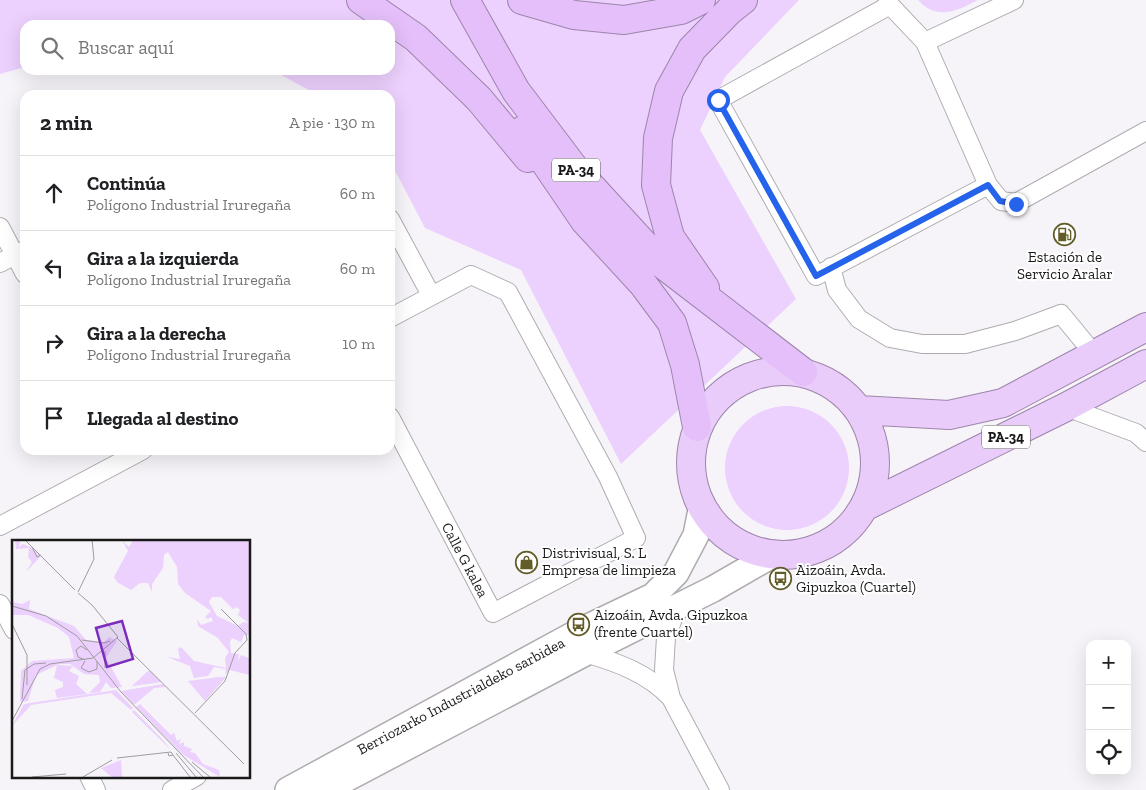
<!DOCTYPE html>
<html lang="es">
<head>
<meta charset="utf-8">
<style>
	:root { --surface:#fff; --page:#f2f2f2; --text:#202124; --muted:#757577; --line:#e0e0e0 }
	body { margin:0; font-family:"Zilla Slab",serif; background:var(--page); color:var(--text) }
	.controls { position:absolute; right:15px; bottom:15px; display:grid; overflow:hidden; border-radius:10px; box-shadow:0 5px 20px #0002 }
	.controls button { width:45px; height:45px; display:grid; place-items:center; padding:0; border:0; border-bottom:1px solid var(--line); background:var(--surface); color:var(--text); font:25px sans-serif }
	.stop { position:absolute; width:15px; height:15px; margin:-11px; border:4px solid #2563eb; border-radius:50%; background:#fff }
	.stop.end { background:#2563eb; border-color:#fff; box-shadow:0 1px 5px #0008 }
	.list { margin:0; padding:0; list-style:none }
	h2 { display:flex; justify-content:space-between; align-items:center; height:65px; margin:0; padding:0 20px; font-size:21px }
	h2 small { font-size:16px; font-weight:400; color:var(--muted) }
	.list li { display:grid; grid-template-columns:32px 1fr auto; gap:15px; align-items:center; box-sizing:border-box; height:75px; padding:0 20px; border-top:1px solid var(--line) }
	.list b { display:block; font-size:19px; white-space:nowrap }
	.list p { margin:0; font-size:16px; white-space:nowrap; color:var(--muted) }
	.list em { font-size:16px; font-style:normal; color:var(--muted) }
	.icon { flex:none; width:28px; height:28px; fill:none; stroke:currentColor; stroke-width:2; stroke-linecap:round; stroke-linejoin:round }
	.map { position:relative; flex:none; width:1146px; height:790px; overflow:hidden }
	.search { position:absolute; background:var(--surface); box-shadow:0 5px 20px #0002; left:20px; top:20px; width:375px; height:55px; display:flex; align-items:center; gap:12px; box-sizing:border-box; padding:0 18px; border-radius:15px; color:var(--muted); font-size:19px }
	.panel { position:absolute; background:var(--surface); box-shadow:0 5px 20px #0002; left:20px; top:90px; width:375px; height:365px; border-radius:15px }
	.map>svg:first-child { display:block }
	.green { fill:#ecd0fd }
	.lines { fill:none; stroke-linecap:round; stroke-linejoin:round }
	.minor-casing { stroke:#afacb0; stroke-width:20 }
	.secondary-casing { stroke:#afacb0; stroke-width:28 }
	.trunk-casing { stroke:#9d85ab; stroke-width:30 }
	.motorway-casing { stroke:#9d85ab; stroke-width:30 }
	.minor { stroke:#fff; stroke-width:18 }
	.secondary { stroke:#fff; stroke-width:25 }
	.trunk { stroke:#eaccfa; stroke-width:28 }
	.motorway { stroke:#e4bff9; stroke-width:28 }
	.route { stroke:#2563eb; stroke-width:6 }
	.labels { text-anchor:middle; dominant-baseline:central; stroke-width:4; stroke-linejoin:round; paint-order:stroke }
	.shield { fill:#fff; stroke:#5f5e5f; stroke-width:1 }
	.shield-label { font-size:14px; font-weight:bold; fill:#1a191a }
	.poi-label { font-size:15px; fill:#1a191a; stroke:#fff; text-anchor:start }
	.street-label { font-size:15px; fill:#1a191a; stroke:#fff }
	.inset-road { fill:none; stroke:#9e9c9f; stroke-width:1 }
	.view { fill:#7b2cbf; fill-opacity:0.15; stroke:#7b2cbf; stroke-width:2.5 }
	.inset-edge { fill:none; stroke:#1a191a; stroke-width:2.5 }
</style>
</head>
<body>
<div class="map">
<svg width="1146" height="790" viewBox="0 0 1146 790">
	<rect width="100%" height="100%" fill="#f6f4f8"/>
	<!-- green -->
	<path class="green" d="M0,0h799l-74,77 -25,53 96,169 -175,165 -100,-194 -96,-42 -35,-67v-66h-72l-46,-25h118v-45h-365v42l-25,7z
		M918,0h60c-21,11 -41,21 -60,0z
		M725 468a62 62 0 1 1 124 0a62 62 0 1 1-124 0Z"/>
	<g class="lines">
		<defs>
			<path id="minor" d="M888,0l2,5 35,37 63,143 13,16 15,2 130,-72
				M890,5l-172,95 98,176 172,-91
				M925,42l89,-42
				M390,219l41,76
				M0,227l25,47
				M0,263l25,-13
				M831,267l6,23 22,29 31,19 32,6h43l50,-13 46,-17 33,40
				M390,318l81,-43 37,17 100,185 28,61 -143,75 -103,-196
				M1066,407l70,26 10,9
				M0,526l143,-76
				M0,604l14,26
				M678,605l-12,32 -2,33 7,28 49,92
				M585,653c31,9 63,20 86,45
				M89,776l7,14
				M172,790l25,-14"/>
			<path id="secondary" d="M288,790l294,-160 71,-34 23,-23 20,-38 5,-25
				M325,790l260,-137 128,-64 59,-34"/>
			<path id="trunk" d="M691 463a92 92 0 1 1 184 0a92 92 0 1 1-184 0Z
				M859,410l90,5 54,-12 143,-76
				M864,507l202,-100 80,-43"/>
			<path id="motorway" d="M361,0l55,38 63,61 49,59
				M465,0l51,91 59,78 86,94 142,109
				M522,0l52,15 50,5 57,-10 20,-10
				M523,130l62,91 58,63 29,39 13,42 12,62
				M705,288l-35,-51 -14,-52 2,-47 11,-47 23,-42 37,-38 14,-11"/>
		</defs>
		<!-- minor casing -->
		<use href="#minor" class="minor-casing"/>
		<!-- secondary casing -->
		<use href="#secondary" class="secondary-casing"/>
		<!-- trunk casing -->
		<use href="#trunk" class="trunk-casing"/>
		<!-- motorway casing -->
		<use href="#motorway" class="motorway-casing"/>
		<!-- minor -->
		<use href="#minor" class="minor"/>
		<!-- secondary -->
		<use href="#secondary" class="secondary"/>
		<!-- trunk -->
		<use href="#trunk" class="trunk"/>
		<!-- motorway -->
		<use href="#motorway" class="motorway"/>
	</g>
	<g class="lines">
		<!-- route -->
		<path class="route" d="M718,100l98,176 172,-91 12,16 16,3"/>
	</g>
	<!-- icons -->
	<defs>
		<symbol id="fuel-ring" viewBox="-11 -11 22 22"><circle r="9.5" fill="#fff" stroke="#625c28" stroke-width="1.5"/><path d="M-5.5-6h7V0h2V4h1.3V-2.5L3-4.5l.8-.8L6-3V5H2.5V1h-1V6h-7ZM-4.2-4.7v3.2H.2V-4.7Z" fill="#625c28"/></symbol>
		<symbol id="shop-ring" viewBox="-11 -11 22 22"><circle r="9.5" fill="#fff" stroke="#625c28" stroke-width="1.5"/><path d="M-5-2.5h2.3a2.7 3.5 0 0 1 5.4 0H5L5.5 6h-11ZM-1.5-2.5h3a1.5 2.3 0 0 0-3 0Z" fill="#625c28"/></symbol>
		<symbol id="bus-ring" viewBox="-11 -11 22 22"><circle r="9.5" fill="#fff" stroke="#625c28" stroke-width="1.5"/><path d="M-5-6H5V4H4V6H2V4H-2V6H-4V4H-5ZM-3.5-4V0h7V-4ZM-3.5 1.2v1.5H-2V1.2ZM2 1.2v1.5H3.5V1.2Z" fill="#625c28"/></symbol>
	</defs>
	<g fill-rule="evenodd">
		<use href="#fuel-ring" x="1052" y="222" width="25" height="25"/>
		<use href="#shop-ring" x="514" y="550" width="25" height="25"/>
		<use href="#bus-ring" x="768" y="566" width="25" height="25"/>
		<use href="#bus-ring" x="566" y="612" width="25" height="25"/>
	</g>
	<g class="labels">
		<!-- shield labels -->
		<g class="shield">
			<rect x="552" y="158.5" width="48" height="23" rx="4"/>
			<rect x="982" y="425.5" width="48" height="23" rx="4"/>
		</g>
		<g class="shield-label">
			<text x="576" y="170">PA-34</text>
			<text x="1006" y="437">PA-34</text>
		</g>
		<!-- poi labels -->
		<g class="poi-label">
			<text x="1065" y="257" text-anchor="middle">Estación de<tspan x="1065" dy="17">Servicio Aralar</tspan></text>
			<text x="542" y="553">Distrivisual, S. L<tspan x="542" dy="17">Empresa de limpieza</tspan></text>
			<text x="796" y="570">Aizoáin, Avda.<tspan x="796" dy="17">Gipuzkoa (Cuartel)</tspan></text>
			<text x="594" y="615">Aizoáin, Avda. Gipuzkoa<tspan x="594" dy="17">(frente Cuartel)</tspan></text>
		</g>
		<!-- street labels -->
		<g class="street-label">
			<text transform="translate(465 560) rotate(62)">Calle G kalea</text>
			<text transform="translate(461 696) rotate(-28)">Berriozarko Industrialdeko sarbidea</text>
		</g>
	</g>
	<!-- overview -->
	<g transform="translate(12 540)">
		<rect width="238" height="238" fill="#f6f4f8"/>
		<path d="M3,0h15l-10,1 -1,6 4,-3 7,3 11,9 -15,16 6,-10 -4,-5 1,-9 -13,1zM110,0l7,7 4,-7h116v95h-5l-3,7 -9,-4 -2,4 1,11 8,1 -1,7 3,-6 8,3v17l-19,-5 -5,4 1,-5 -12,-2 -6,9 -14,2 -4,-12 -23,-9 13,2 -2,-10 3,-2 13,14 32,7 -1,-10 4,-6 -11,-14 -20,-12 -1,-7 4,6 12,-4 -2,-4 -3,2 -3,-2 6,-6 -26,-18 -7,-9 -1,-17 -9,-15 -4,3 -1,13 -11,16v8l-4,-9h-8l-9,7 -14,-8 -3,-5 14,-26zM200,57h9l12,12 4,-2 3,3 -2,5 11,8 -6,-1 -5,4 -21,-10 -8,-14zM18,60l-1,9 45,17 12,14 18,2 5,-5 8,4 -11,17 16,29 -11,1 -5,-6 -6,10 -11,1 11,-11 -1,-7 -15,-1 -14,-10h-11l-23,11 -8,26 -8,1 1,-31 11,-10 42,-3 -5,-21 -11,-9 -30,-13h-16v-13l10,2zM45,125l16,1 -4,5 10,5 -3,8 11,10 -30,4 -2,-8 8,-3v-5l-9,-4zM137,130l13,12 -29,4h-1zM214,137l-21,24 -17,-20 31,-4zM151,144l3,3 -12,1 -20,17 -13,-14zM104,150l17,18 -2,2 -20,-17 -80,12 -19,21 12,-22zM128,164l31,31 3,-2 3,8 4,-2 -2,5 5,-2v4l8,3 -2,3 5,1 8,11 16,6 1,7 -38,-23 -46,-47zM122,170l29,30 8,10 -39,-38zM109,220l1,17h-10l-11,-9z" fill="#ecd0fd" fill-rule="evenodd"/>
		<path class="inset-road" d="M13,0l50,50M20,7l5,10 4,-2M66,52l16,-33 -2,-19M0,66l34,10 31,20 44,56 82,85M0,84l15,31v30M105,98l127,126M70,100l22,3 6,-2M93,111v17M73,120l-7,-3 -2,-7 5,-4 6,4M73,121l-4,7 8,4 8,-3v-8M10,159l3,-29 9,-6 12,-1M183,173l30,-32 10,-28 12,-13 -1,-6 -25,-25M0,181l28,-52 10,-5 43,-6 25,-21 -26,-32 -14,-12M164,213l20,24M161,215l17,22M105,218l54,-6 2,3 -4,1 -1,-3M180,222l18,15M20,237l34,-3M71,237l29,-17"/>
		<path class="view" d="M110,81l11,38 -26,8 -11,-39z"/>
		<rect width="238" height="238" class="inset-edge"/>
	</g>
</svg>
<div class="controls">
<button>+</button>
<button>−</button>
<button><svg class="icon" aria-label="locate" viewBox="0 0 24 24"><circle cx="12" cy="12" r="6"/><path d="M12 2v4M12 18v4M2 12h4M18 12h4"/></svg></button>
</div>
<div class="stop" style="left:718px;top:100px"></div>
<div class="stop end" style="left:1016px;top:204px"></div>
<div class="search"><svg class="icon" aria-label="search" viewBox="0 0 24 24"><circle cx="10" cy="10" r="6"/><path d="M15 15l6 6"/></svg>Buscar aquí</div>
<section class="panel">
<h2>2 min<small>A pie · 130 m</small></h2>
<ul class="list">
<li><svg class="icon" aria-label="ahead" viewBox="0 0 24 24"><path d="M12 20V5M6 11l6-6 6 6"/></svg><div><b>Continúa</b><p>Polígono Industrial Iruregaña</p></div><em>60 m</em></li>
<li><svg class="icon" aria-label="left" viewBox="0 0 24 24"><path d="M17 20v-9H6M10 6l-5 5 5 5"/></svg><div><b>Gira a la izquierda</b><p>Polígono Industrial Iruregaña</p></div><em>60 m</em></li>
<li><svg class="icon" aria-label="right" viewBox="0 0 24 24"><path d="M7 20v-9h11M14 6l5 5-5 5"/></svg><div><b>Gira a la derecha</b><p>Polígono Industrial Iruregaña</p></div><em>10 m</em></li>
<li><svg class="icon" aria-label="arrive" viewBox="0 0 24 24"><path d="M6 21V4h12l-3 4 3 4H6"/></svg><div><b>Llegada al destino</b></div></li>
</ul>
</section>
</div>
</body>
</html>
